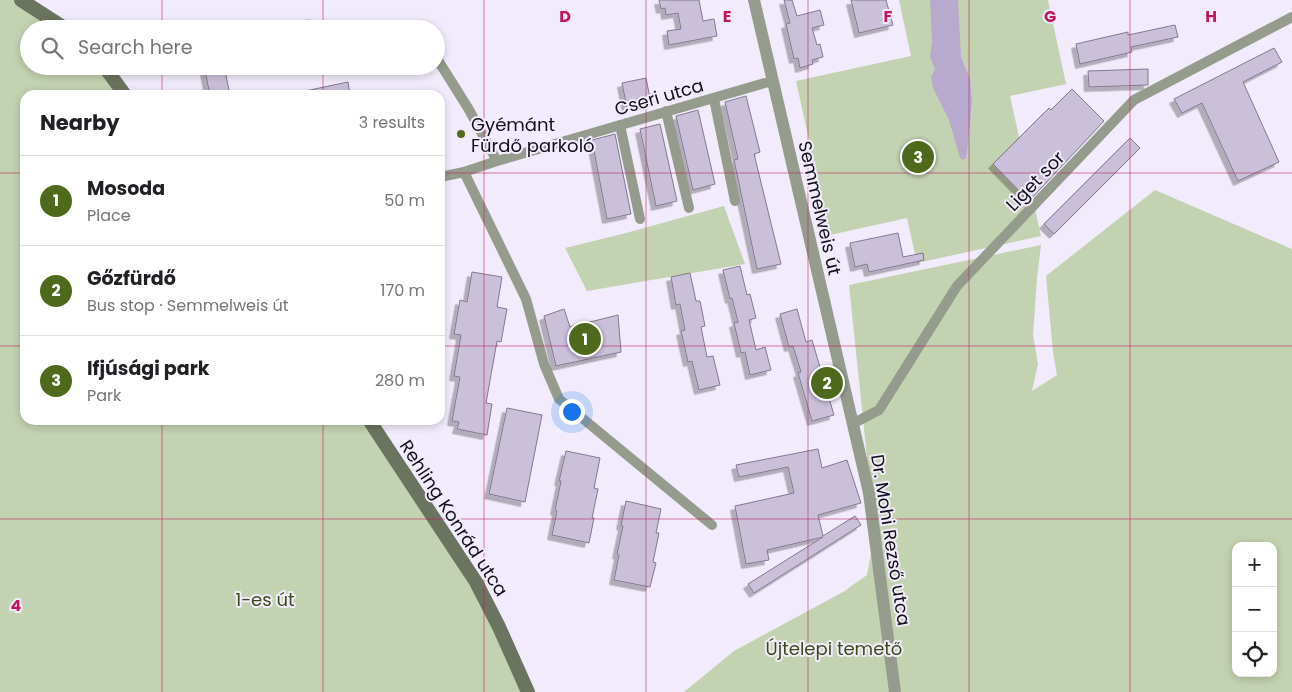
<!DOCTYPE html>
<html lang="en">
<head>
<meta charset="utf-8">
<style>
	:root { --surface:#fff; --page:#f6f6f6; --text:#202124; --muted:#757577; --line:#e0e0e0; --accent:#4f691c }
	body { margin:0; font-family:Poppins,sans-serif; background:var(--page); color:var(--text) }
	.controls { position:absolute; right:15px; bottom:15px; display:grid; overflow:hidden; border-radius:10px; box-shadow:0 2px 8px #0003 }
	.controls button { width:45px; height:45px; display:grid; place-items:center; padding:0; border:0; border-bottom:1px solid var(--line); background:var(--surface); color:var(--text); font:25px sans-serif }
	.you { position:absolute; left:571px; top:411px; width:18px; height:18px; margin:-12px; border:4px solid #fff; border-radius:50%; background:#1a73e8; box-shadow:0 0 0 8px #1a73e833 }
	.badge { display:grid; place-items:center; width:32px; height:32px; border-radius:50%; background:var(--accent); color:#fff; font-size:16px; font-weight:700 }
	.pin { position:absolute; translate:-50% -50%; border:2px solid #fff; box-shadow:0 1px 5px #0006 }
	.list { margin:0; padding:0; list-style:none }
	h2 { display:flex; justify-content:space-between; align-items:center; height:65px; margin:0; padding:0 20px; font-size:21px }
	h2 small { font-size:16px; font-weight:400; color:var(--muted) }
	.list li { display:grid; grid-template-columns:32px 1fr auto; gap:15px; align-items:center; box-sizing:border-box; height:90px; padding:0 20px; border-top:1px solid var(--line) }
	.list b { display:block; font-size:19px; white-space:nowrap }
	.list p { margin:0; font-size:16px; white-space:nowrap; color:var(--muted) }
	.list em { font-size:16px; font-style:normal; color:var(--muted) }
	.icon { flex:none; width:28px; height:28px; fill:none; stroke:currentColor; stroke-width:2; stroke-linecap:round; stroke-linejoin:round }
	.map { position:relative; flex:none; width:1292px; height:692px; overflow:hidden }
	.search { position:absolute; background:var(--surface); box-shadow:0 2px 8px #0003; left:20px; top:20px; width:425px; height:55px; display:flex; align-items:center; gap:12px; box-sizing:border-box; padding:0 18px; border-radius:28px; color:var(--muted); font-size:19px }
	.panel { position:absolute; background:var(--surface); box-shadow:0 2px 8px #0003; left:20px; top:90px; width:425px; height:335px; border-radius:15px }
	.map>svg:first-child { display:block }
	.green { fill:#c3d2b0; fill-rule:evenodd }
	.water { fill:#b8aacd }
	.building { fill:#cac0da; stroke:#827890; filter:url(#shadow) }
	.lines { fill:none; stroke-linecap:round; stroke-linejoin:round }
	.minor { stroke:#959c8d; stroke-width:10 }
	.tertiary { stroke:#959c8d; stroke-width:12 }
	.secondary { stroke:#6b745e; stroke-width:14 }
	.grid { fill:none; stroke:#c2185b; stroke-width:1; stroke-opacity:0.55 }
	.poi-dot { fill:#4f691c; stroke:#f1ebfb; stroke-width:2 }
	.labels { text-anchor:middle; dominant-baseline:central; stroke-width:4; stroke-linejoin:round; paint-order:stroke }
	.street-label { font-size:18px; fill:#120f18; stroke:#f1ebfb }
	.poi-label { font-size:18px; fill:#120f18; stroke:#f1ebfb; text-anchor:start }
	.park-label { font-size:18px; fill:#384b16; stroke:#f1ebfb }
	.grid-label { font-size:16px; text-anchor:middle; font-weight:bold; fill:#c2185b; stroke:#f1ebfb; stroke-width:4; stroke-linejoin:round; paint-order:stroke }
</style>
</head>
<body>
<div class="map">
<svg width="1292" height="692" viewBox="0 0 1292 692">
	<defs>
		<filter id="shadow"><feDropShadow dx="-4.5" dy="4.5" stdDeviation="0" flood-color="#0004"/></filter>
	</defs>
	<rect width="100%" height="100%" fill="#f1ebfb"/>
	<!-- green -->
	<path class="green" d="M0,0h21l45,29h-37v37h75l21,29h-100v325h344l107,162 52,110h-528z
		M899,0h149l18,84 -56,12 31,140 -124,27 -10,-45 -77,17 -34,-154 115,-25z
		M1155,190l137,59v443h-608l50,-41 109,-59 24,-17 8,-42 -26,-248 192,-40 -4,33 -4,57 5,29 -6,27 25,-16 -4,-23 -7,-76zM1236,546h37v127h-37z
		M724,206l21,58 -158,27 -22,-43 61,-15z"/>
	<!-- water -->
	<path class="water" d="M930,0h28l3,57 9,22 2,22 -5,52 -1,5 -3,2 -3,-2 -11,-38 -16,-32 -2,-11 4,-8 -5,-12 2,-15z"/>
	<!-- building -->
	<path class="building" d="M659,0h40l4,21 11,-2 3,17 -48,9 -2,-14 14,-2 -3,-16 -12,2 -1,-7 -4,1z
		M784,0h8l5,16 23,-6 4,15 -12,3 5,17 3,-1 3,13 -11,3 1,4 -13,4 -2,-10 -4,1 -8,-35 4,-1z
		M851,0h35l7,25 -34,8z
		M309,20l1,9h-26v-4z
		M1175,25l3,12 -47,10 1,5 -52,12 -4,-20 52,-12v3z
		M1274,48l8,14 -39,20 36,80 -41,19 -36,-78 -20,10 -8,-14z
		M204,66h20l6,29h-20z
		M1148,69v16l-59,2 -1,-16z
		M646,78l5,25 -24,5 -5,-25z
		M348,82l2,13h-44l-1,-4z
		M1072,89l32,32 -75,80 -36,-37 56,-56 2,2z
		M746,96l14,56 -6,2 27,110 -24,5 -23,-109 4,-1 -13,-57z
		M698,110l17,74 -22,6 -17,-74z
		M660,124l17,77 -21,5 -16,-77z
		M615,134l16,80 -24,5 -15,-79z
		M1130,138l10,10 -86,86 -10,-10z
		M898,233l5,24 20,-4 1,7 -55,12 -2,-8 -12,3 -5,-24z
		M740,266l7,29 3,-1 6,24 -7,2 7,30 9,-3 6,23 -21,5 -5,-23 -4,1 -7,-30 4,-1 -6,-24 -2,1 -7,-29z
		M472,272l30,5 -5,30 10,2 -6,33 -4,-1 -11,62 6,1 -5,31 -30,-6 2,-7 -7,-1 8,-44 -6,-1 7,-41 -7,-1 6,-34 7,2z
		M690,273l6,28h4l5,25 -4,1 6,30 6,-1 7,29 -21,5 -7,-29 -4,1 -7,-31 4,-1 -5,-26 -4,1 -5,-28z
		M564,309l6,18 48,-12 3,37 -65,14 -12,-50z
		M797,309l9,33 6,-2 22,75 -22,6 -14,-48 3,-1 -8,-26 -4,1 -9,-33z
		M507,408l35,7 -17,87 -36,-8z
		M818,449l4,19 25,-8 14,43 -43,12 5,21 32,-20 6,9 -107,68 -6,-9 75,-47 -56,13 2,10 -23,4 -11,-58 59,-13 -6,-26 -49,10 -3,-12z
		M566,451l34,7 -6,30 4,1 -6,29h2l-5,25 -37,-8 5,-24 -2,-1 6,-29h-2z
		M626,501l35,8 -5,24h3l-6,29 3,1 -6,24 -36,-7 5,-25 -2,-1 6,-28 -2,-1z"/>
	<g class="lines">
		<!-- minor -->
		<path class="minor" d="M436,57l32,51 29,53
			M714,99l21,102
			M666,111l23,97
			M620,125l20,94
			M464,172l62,127 18,65 15,35 153,126
			M440,177l24,-5 33,-11 275,-80
			M854,423l25,-13 78,-124 177,-186 158,-83"/>
		<!-- tertiary -->
		<path class="tertiary" d="M754,0l115,493 26,199"/>
		<!-- secondary -->
		<path class="secondary" d="M21,0l45,29
			M104,66l21,29
			M369,420l107,162 23,45 29,65"/>
	</g>
	<!-- grid -->
	<path class="grid" d="M162,0v29M323,0v29M484,0v692M646,0v692M808,0v692M969,0v692M1130,0v692M162,66v29M323,66v29M0,173h25M440,173h852M0,346h25M440,346h852M162,420v272M323,420v272M0,519h1292"/>
	<!-- markers -->
	<circle class="poi-dot" cx="461" cy="134" r="5"/>
	<g class="labels">
		<!-- street labels -->
		<g class="street-label">
			<text transform="translate(659 97) rotate(-16)">Cseri utca</text>
			<text transform="translate(1035 181) rotate(-46)">Liget sor</text>
			<text transform="translate(820 208) rotate(77)">Semmelweis út</text>
			<text transform="translate(454 518) rotate(57)">Rehling Konrád utca</text>
			<text transform="translate(891 540) rotate(81)">Dr. Mohi Rezső utca</text>
		</g>
		<!-- poi labels -->
		<g class="poi-label">
			<text x="471" y="124">Gyémánt<tspan x="471" dy="21">Fürdő parkoló</tspan></text>
		</g>
		<!-- park labels -->
		<g class="park-label">
			<text x="265" y="599">1-es út</text>
			<text x="834" y="648">Újtelepi temető</text>
		</g>
	</g>
	<g class="grid-label">
		<text x="565" y="22">D</text>
		<text x="727" y="22">E</text>
		<text x="888" y="22">F</text>
		<text x="1050" y="22">G</text>
		<text x="1211" y="22">H</text>
		<text x="16" y="611">4</text>
	</g>
</svg>
<div class="controls">
<button>+</button>
<button>−</button>
<button><svg class="icon" aria-label="locate" viewBox="0 0 24 24"><circle cx="12" cy="12" r="6"/><path d="M12 2v4M12 18v4M2 12h4M18 12h4"/></svg></button>
</div>
<div class="you"></div>
<div class="pin badge" style="left:585px;top:339px">1</div>
<div class="pin badge" style="left:827px;top:383px">2</div>
<div class="pin badge" style="left:918px;top:157px">3</div>
<div class="search"><svg class="icon" aria-label="search" viewBox="0 0 24 24"><circle cx="10" cy="10" r="6"/><path d="M15 15l6 6"/></svg>Search here</div>
<section class="panel">
<h2>Nearby<small>3 results</small></h2>
<ul class="list">
<li><span class="badge">1</span><div><b>Mosoda</b><p>Place</p></div><em>50 m</em></li>
<li><span class="badge">2</span><div><b>Gőzfürdő</b><p>Bus stop · Semmelweis út</p></div><em>170 m</em></li>
<li><span class="badge">3</span><div><b>Ifjúsági park</b><p>Park</p></div><em>280 m</em></li>
</ul>
</section>
</div>
</body>
</html>
